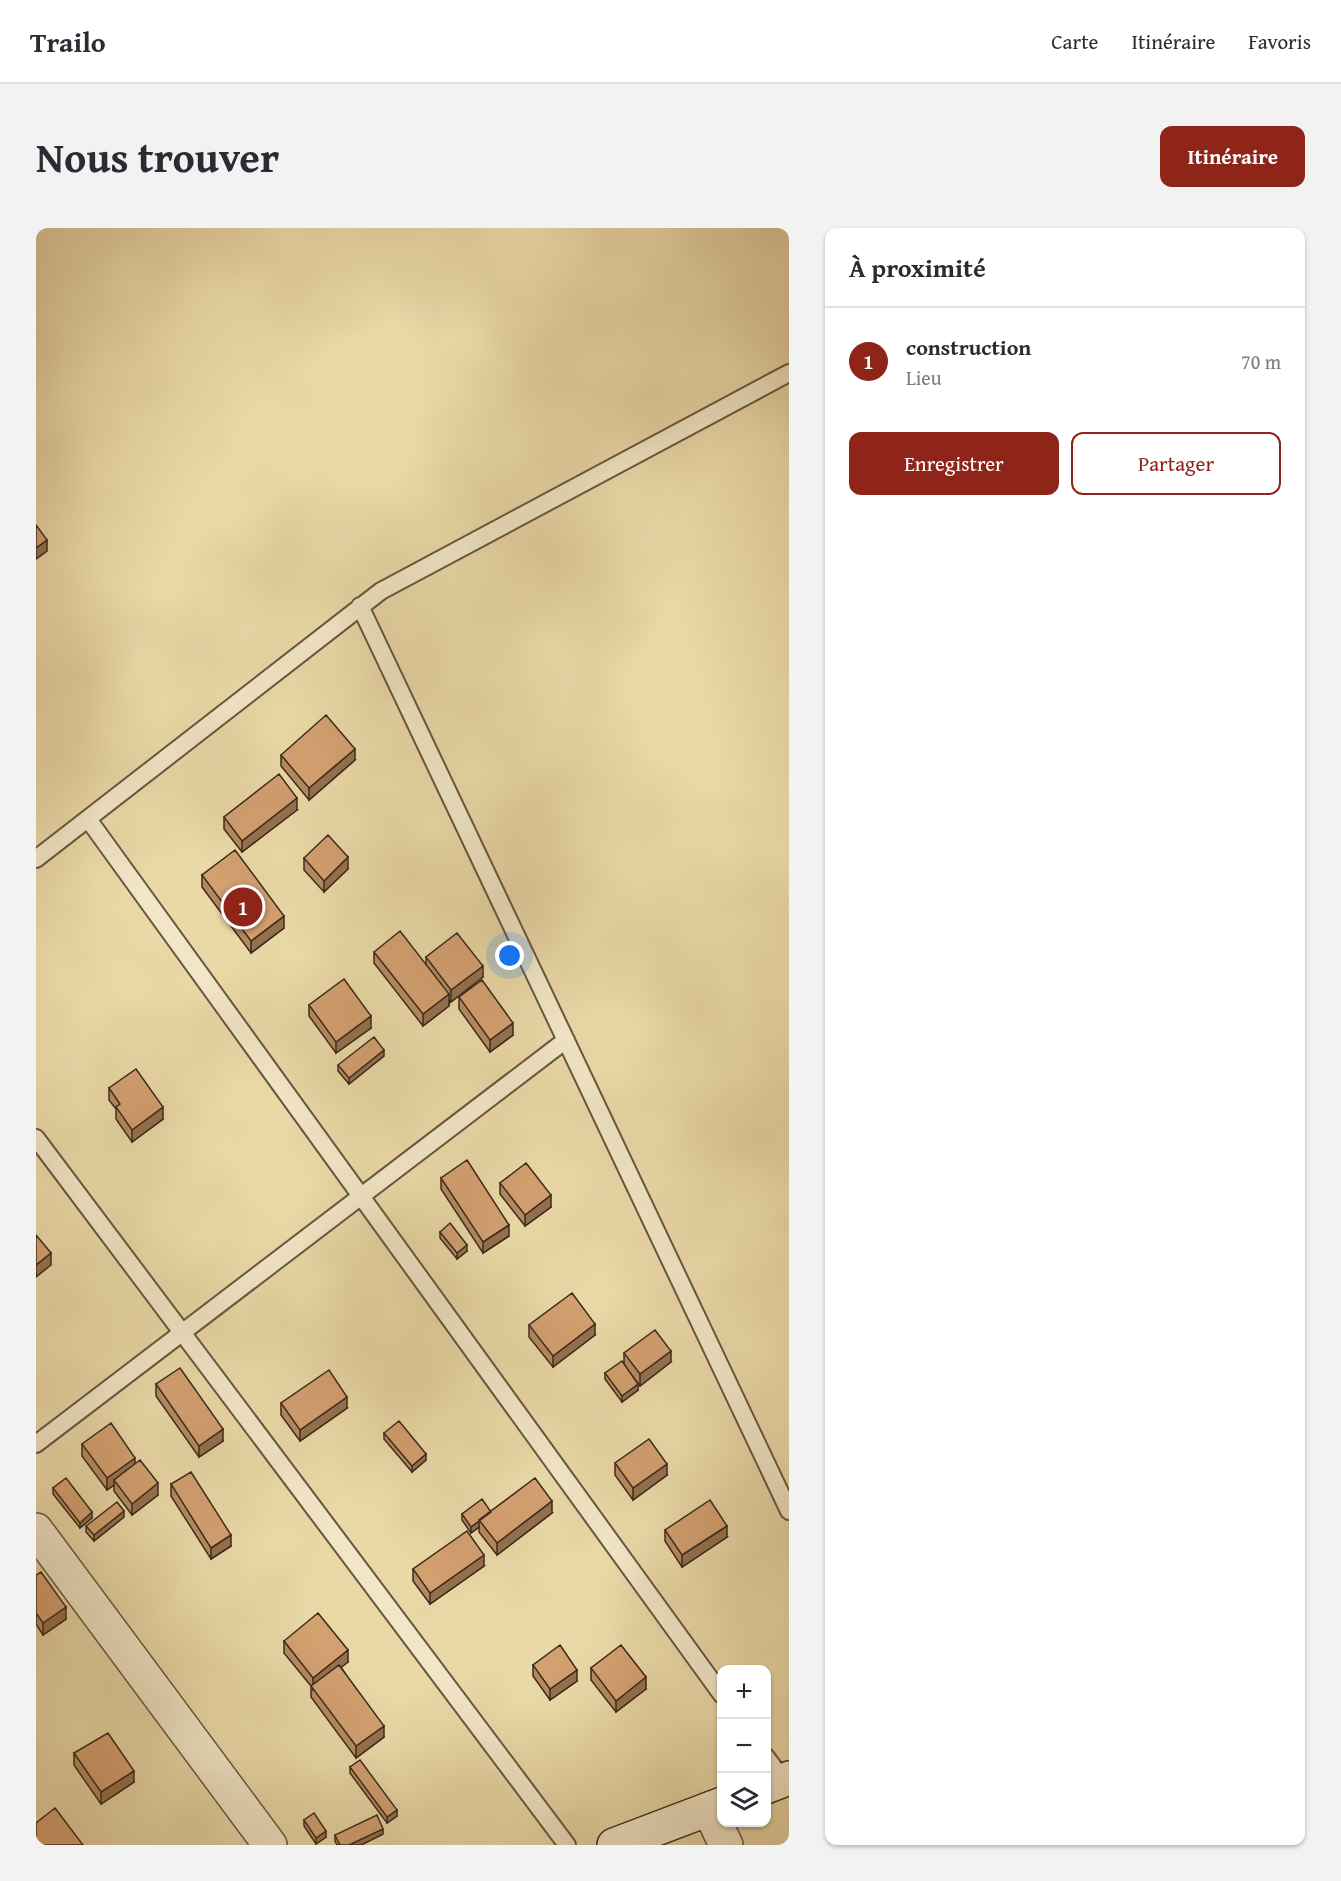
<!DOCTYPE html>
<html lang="fr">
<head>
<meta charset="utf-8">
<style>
	:root { --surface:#fff; --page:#f2f2f3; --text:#2b2b33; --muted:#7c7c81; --line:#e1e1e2; --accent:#8f2418 }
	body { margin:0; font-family:"Gentium Book Plus",serif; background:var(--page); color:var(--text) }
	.controls { position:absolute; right:18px; bottom:18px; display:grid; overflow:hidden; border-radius:12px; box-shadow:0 2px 4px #0004 }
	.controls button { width:54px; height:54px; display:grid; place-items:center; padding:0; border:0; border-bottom:2px solid var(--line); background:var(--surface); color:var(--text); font:30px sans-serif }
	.you { position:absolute; left:474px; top:728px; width:21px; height:21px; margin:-15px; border:4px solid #fff; border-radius:50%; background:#1a73e8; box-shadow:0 0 0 9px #1a73e833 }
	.badge { display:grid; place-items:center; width:39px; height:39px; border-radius:50%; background:var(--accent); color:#fff; font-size:20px; font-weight:700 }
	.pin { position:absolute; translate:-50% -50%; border:3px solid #fff; box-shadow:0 2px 6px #0006 }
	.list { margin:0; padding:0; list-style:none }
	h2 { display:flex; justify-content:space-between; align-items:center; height:78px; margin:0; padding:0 24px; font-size:26px }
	h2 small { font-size:20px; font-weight:400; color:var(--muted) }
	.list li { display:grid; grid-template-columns:39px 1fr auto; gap:18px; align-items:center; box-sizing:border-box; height:108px; padding:0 24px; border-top:2px solid var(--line) }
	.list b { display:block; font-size:22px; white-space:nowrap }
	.list p { margin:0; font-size:20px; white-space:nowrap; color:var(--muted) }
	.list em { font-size:20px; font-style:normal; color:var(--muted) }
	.actions { display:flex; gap:12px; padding:18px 24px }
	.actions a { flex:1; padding:14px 0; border:2px solid var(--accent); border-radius:12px; text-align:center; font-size:21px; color:var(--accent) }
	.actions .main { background:var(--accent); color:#fff }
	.icon { flex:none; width:33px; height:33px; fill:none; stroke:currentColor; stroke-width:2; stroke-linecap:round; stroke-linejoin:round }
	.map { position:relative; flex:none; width:753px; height:1617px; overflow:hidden; border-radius:12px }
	header { display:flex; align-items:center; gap:36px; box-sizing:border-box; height:84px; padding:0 30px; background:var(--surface); border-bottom:2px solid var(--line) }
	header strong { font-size:28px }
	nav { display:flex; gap:33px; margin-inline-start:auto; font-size:21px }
	.intro { display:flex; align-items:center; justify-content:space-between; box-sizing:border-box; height:144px; padding:0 36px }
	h1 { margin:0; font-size:42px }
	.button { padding:15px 27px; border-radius:12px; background:var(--accent); color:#fff; font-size:21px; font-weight:700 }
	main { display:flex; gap:36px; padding:0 36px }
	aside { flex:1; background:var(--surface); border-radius:12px; box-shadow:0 2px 4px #0004 }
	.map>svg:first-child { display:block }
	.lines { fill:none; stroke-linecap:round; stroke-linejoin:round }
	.lane-casing { stroke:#67563f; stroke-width:20 }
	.street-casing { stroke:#67563f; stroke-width:36 }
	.secondary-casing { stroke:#3b2a1c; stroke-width:36 }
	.lane { stroke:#f1e6c6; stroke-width:16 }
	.street { stroke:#f1e6c6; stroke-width:33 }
	.secondary { stroke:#f1e6c6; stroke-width:33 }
	.wall { fill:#b58a60; stroke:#3b2a1c; stroke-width:1.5 }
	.shaded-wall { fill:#94704e; stroke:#3b2a1c; stroke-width:1.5 }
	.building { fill:#d3a070; stroke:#3b2a1c; stroke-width:1.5 }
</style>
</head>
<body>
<header>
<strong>Trailo</strong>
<nav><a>Carte</a><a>Itinéraire</a><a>Favoris</a></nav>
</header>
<div class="intro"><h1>Nous trouver</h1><a class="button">Itinéraire</a></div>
<main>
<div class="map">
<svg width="753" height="1617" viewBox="0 0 753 1617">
	<rect width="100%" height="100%" fill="#ead8a7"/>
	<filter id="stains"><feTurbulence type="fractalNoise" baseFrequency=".00333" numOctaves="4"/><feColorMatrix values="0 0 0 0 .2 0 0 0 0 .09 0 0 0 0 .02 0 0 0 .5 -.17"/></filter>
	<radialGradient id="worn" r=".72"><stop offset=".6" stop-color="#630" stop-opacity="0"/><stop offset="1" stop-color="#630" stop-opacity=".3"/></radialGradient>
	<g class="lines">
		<defs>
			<path id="lane" d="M324,378l429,905
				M52,591l634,876
				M0,631l345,-268 408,-218
				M0,910l531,707
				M0,1216l530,-404
				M730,1529l17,23"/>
			<path id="street" d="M0,1302l234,315
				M673,1581l17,36"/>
			<path id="secondary" d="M730,1559l23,-9
				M578,1617l108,-41"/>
		</defs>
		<!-- lane casing -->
		<use href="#lane" class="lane-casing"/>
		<!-- street casing -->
		<use href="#street" class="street-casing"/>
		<!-- secondary casing -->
		<use href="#secondary" class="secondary-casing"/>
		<!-- lane -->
		<use href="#lane" class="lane"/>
		<!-- street -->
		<use href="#street" class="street"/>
		<!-- secondary -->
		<use href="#secondary" class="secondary"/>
	</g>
	<!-- wall -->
	<path class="wall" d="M245,527l74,5 -46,40 -28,-34z
		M261,582l-55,42 -18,-23v-12z
		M268,630l44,11 -24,23 -20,-22z
		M166,647l82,53 -33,25 -49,-66z
		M338,724l52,12v-7l57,20 -32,25 -2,-2v6l-26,20 -49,-63z
		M423,769l54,38 -23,17 -31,-43z
		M273,777l62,23 -35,25 -27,-37z
		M348,828l-35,28 -11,-13v-6z
		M73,860l54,31 -31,23 -16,-23v-10l-7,-9z
		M405,950l68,58 -26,17 -42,-64z
		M464,955l51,24 -26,19 -25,-32z
		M404,1004l27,19 -10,8 -17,-21z
		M493,1097l66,10 -42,32 -24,-30z
		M588,1125l47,9 -31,24 -16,-21z
		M569,1145l33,17 -16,12 -17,-23z
		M120,1156l67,57 -24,16 -43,-61z
		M245,1175l66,5 -47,33 -19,-26z
		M348,1205l42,27 -14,12 -28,-33z
		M46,1216l53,20 23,31 -26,20 -18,-24v-6l-7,5 -25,-34z
		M579,1235l52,12 -34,25 -18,-25z
		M135,1256l60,62 -20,13 -40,-63z
		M17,1260l39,30 -12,10 -27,-34z
		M455,1284l61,1 -55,42 -18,-23v-5l-8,6 -9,-13v-6z
		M88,1289l-30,24 -8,-9v-6z
		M629,1302l62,7 -45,30 -17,-26z
		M448,1338l-54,38 -17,-23v-12z
		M0,1347l30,44 -23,16 -7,-11z
		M248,1413l64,21 -7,5 43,70 -28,21 -45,-61v-11l-27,-33z
		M497,1437l44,16 -27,19 -17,-24z
		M555,1440l55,21 -30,23 -25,-32z
		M38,1525l60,29 -33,22 -27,-39z
		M314,1539l47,49 -10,7 -37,-50z
		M268,1592l22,17 -10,7 -12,-18z
		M347,1606l-22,11h-24l-2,-4v-6z"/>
	<!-- shaded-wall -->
	<path class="shaded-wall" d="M11,312v11l-11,8v-11z
		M319,521v11l-46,40v-12z
		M261,570v12l-55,42v-11z
		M312,629v12l-24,23v-11z
		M248,688v12l-33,25v-12z
		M447,738v11l-32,25v-12z
		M413,766v12l-26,20v-12z
		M335,788v12l-35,25v-11z
		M477,795v12l-23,17v-12z
		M348,822v6l-35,28v-6z
		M127,879v12l-31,23v-12z
		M515,967v12l-26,19v-11z
		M473,997v11l-26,17v-11z
		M431,1017v6l-10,8v-6z
		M15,1025v12l-15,12v-12z
		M559,1096v11l-42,32v-11z
		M635,1123v11l-31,24v-12z
		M602,1156v6l-16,12v-6z
		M311,1169v11l-47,33v-11z
		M187,1201v12l-24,16v-11z
		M390,1226v6l-14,12v-6z
		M99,1230v11l-21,11v5l-7,5v-12z
		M631,1236v11l-34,25v-12z
		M122,1255v12l-26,20v-11z
		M516,1273v12l-55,42v-12z
		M88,1283v6l-30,24v-6z
		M56,1284v6l-12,10v-5z
		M443,1293v6l-8,6v-6z
		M691,1298v11l-45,30v-12z
		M195,1307v11l-20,13v-11z
		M448,1327v11l-54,38v-11z
		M30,1379v12l-23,16v-12z
		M312,1422v12l-35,28v-12z
		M541,1442v11l-27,19v-11z
		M610,1449v12l-30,23v-11z
		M348,1498v11l-28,21v-12z
		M98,1543v11l-33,22v-12z
		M361,1582v6l-10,7v-6z
		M347,1601v5l-22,11h-12z
		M290,1603v6l-10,7v-6z"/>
	<!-- building -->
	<path class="building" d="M0,297l11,15 -11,8z
		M290,487l29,34 -46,39 -28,-33z
		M243,546l18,24 -55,43 -18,-24z
		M292,607l20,22 -24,24 -20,-23z
		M199,622l49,66 -33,25 -49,-66z
		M364,703l49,63 -26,20 -49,-62z
		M421,705l26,33 -32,24 -25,-33z
		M308,751l27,37 -35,26 -27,-37z
		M446,752l31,43 -23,17 -31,-43z
		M338,809l10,13 -35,28 -11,-13z
		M100,841l27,38 -31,23 -16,-23 4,-3 -11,-16z
		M431,932l42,65 -26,17 -42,-64z
		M490,935l25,32 -26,20 -25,-32z
		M414,995l17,22 -10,8 -17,-21z
		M0,1007l15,18 -15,12z
		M536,1065l23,31 -42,32 -24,-31z
		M619,1102l16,21 -31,23 -16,-21z
		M586,1133l16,23 -16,12 -17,-23z
		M144,1140l43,61 -24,17 -43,-62z
		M293,1142l18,27 -47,33 -19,-27z
		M363,1193l27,33 -14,12 -28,-33z
		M75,1195l24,35 -28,20 -25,-34z
		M613,1211l18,25 -34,24 -18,-25z
		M104,1232l18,23 -26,21 -18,-24z
		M155,1244l40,63 -20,13 -40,-64z
		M30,1250l26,34 -12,11 -27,-35z
		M499,1250l17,23 -55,42 -18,-23z
		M446,1271l9,13 -20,15 -9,-13z
		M674,1272l17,26 -45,29 -17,-25z
		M81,1274l7,9 -30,24 -8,-9z
		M431,1303l17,24 -54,38 -17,-24z
		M5,1344l25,35 -23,16 -7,-10v-38z
		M282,1385l30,37 -35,28 -29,-37z
		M524,1417l17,25 -27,19 -17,-24z
		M585,1417l25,32 -30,24 -25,-33z
		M303,1437l45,61 -28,20 -45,-60z
		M72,1505l26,38 -33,21 -27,-39z
		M324,1532l37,50 -10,7 -37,-50z
		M19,1580l28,37h-47v-22z
		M278,1585l12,18 -10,7 -12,-18z
		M341,1587l6,14 -34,16h-9l-5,-10z"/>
	<rect width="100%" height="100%" filter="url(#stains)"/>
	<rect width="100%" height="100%" fill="url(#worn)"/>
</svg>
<div class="controls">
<button>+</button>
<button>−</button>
<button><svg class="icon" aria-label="layers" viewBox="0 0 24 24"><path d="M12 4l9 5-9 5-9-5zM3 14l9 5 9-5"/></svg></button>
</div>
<div class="you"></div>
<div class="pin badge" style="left:207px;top:679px">1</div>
</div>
<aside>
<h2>À proximité<small></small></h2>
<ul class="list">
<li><span class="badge">1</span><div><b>construction</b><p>Lieu</p></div><em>70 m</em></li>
</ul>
<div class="actions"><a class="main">Enregistrer</a><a>Partager</a></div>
</aside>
</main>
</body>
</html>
